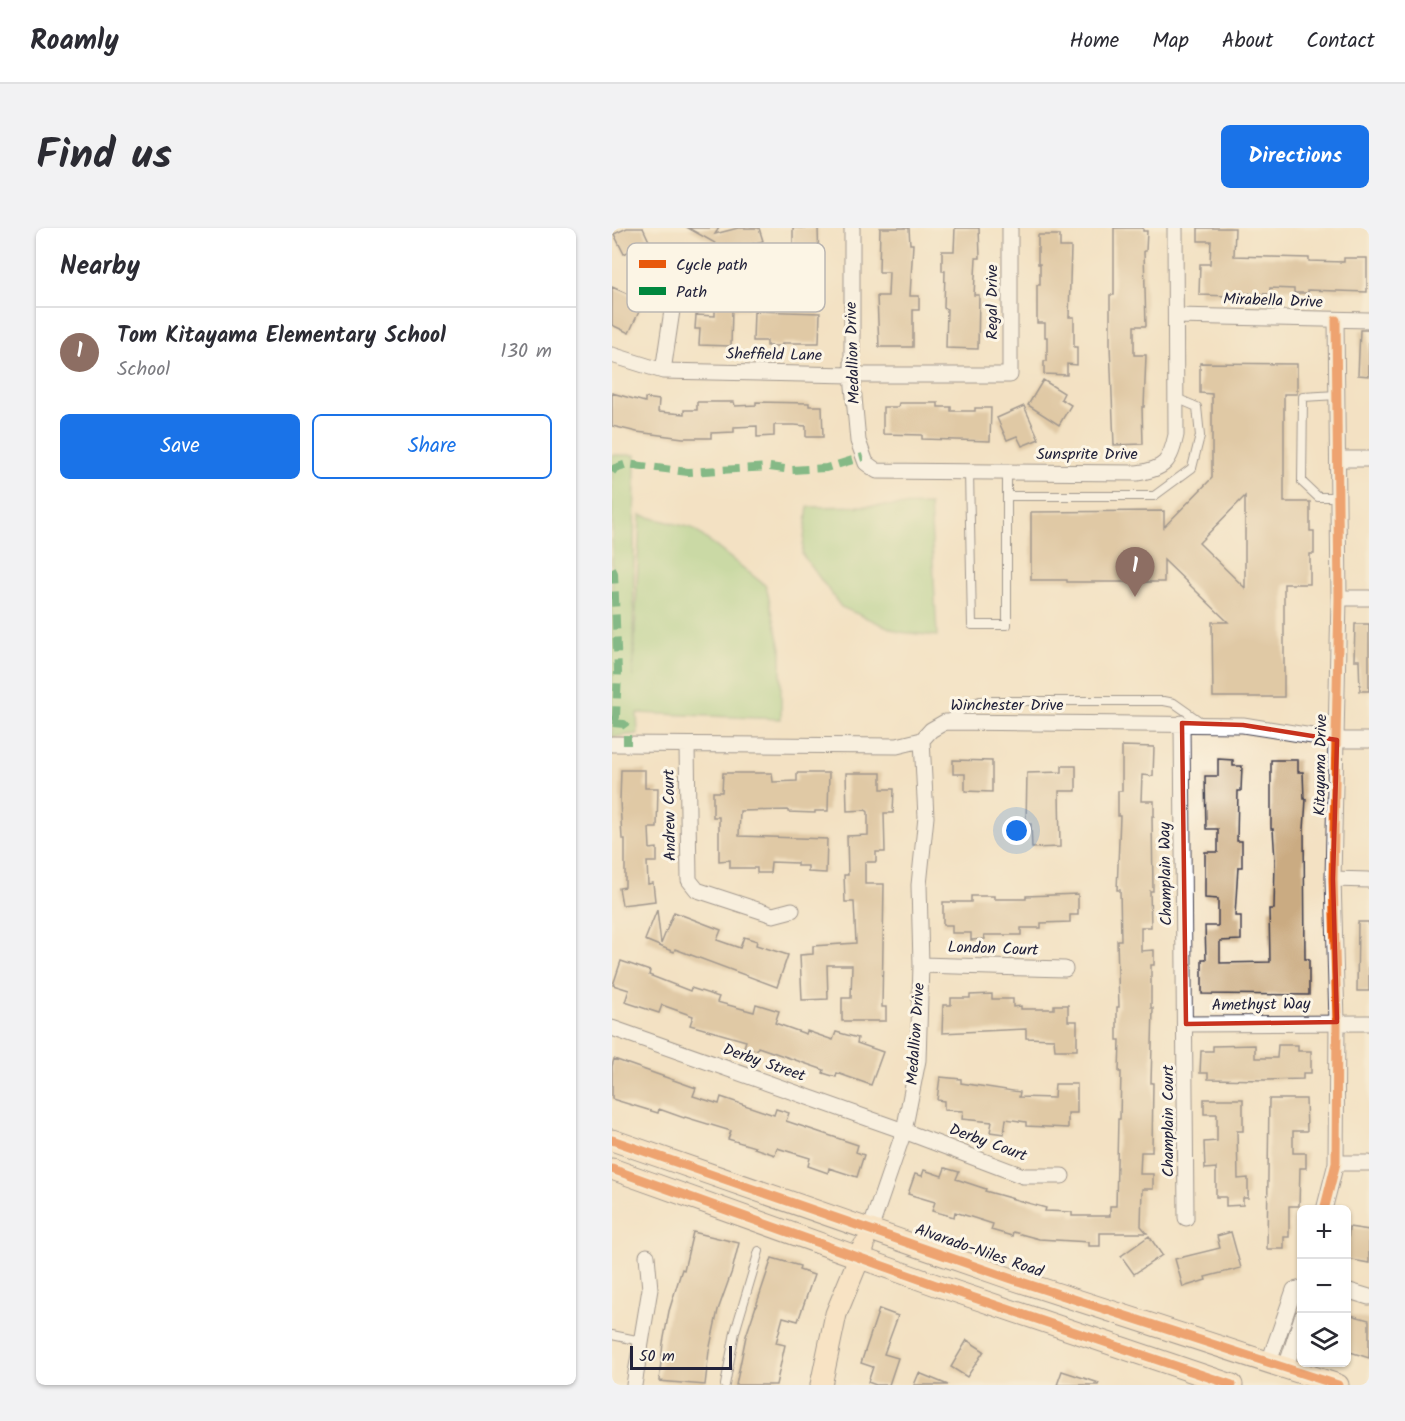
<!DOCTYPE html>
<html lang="en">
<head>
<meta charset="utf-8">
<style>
	:root { --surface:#fff; --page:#f2f2f3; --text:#2b2b33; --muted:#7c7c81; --line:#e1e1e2; --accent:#1a73e8 }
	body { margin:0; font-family:Kalam,sans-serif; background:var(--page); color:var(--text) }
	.controls { position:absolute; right:18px; bottom:18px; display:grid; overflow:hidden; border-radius:9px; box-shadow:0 2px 4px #0004 }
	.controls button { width:54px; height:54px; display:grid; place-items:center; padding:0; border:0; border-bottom:2px solid var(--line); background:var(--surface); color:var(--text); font:30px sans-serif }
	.scale { position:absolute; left:18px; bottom:15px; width:102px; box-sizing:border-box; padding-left:6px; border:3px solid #22223b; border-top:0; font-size:16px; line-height:21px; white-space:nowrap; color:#22223b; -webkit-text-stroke:4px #fcf5e5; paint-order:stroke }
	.you { position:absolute; left:405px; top:603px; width:21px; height:21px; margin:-15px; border:4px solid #fff; border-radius:50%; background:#1a73e8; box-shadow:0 0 0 9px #1a73e833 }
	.badge { display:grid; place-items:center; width:39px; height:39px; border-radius:50%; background:var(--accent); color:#fff; font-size:20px; font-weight:700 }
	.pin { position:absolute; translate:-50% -50px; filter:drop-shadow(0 2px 3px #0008) }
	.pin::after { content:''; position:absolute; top:32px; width:21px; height:18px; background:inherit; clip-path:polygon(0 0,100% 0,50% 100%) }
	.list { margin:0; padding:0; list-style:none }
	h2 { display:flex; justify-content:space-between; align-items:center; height:78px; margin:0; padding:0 24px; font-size:26px }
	h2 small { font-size:20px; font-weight:400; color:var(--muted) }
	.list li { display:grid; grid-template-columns:39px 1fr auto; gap:18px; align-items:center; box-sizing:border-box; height:90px; padding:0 24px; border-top:2px solid var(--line) }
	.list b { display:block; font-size:22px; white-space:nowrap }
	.list p { margin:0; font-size:20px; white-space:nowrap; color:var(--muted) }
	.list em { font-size:20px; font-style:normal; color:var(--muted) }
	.actions { display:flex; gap:12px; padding:18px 24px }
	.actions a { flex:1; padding:14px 0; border:2px solid var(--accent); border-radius:9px; text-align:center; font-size:21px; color:var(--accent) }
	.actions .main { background:var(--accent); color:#fff }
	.icon { flex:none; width:33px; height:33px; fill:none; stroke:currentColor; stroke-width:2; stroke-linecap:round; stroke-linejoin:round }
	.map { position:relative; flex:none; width:757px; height:1157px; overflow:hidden; border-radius:9px }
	header { display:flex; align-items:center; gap:36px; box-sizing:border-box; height:84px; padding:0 30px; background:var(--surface); border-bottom:2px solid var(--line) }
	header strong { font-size:28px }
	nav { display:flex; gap:33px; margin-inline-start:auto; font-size:21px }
	.intro { display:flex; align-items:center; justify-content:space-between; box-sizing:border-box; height:144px; padding:0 36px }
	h1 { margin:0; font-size:42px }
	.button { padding:15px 27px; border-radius:9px; background:var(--accent); color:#fff; font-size:21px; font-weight:700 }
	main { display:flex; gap:36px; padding:0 36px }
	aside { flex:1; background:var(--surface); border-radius:9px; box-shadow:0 2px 4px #0004 }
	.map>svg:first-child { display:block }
	.green { fill:#99cf80; stroke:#5e785e; stroke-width:1.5 }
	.building { fill:#caab82; fill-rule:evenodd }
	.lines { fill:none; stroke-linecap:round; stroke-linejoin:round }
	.lane-casing { stroke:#413f4f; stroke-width:10 }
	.street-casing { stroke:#413f4f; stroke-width:17 }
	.secondary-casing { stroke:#413f4f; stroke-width:23 }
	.lane { stroke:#fff; stroke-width:8 }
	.street { stroke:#fff; stroke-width:15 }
	.secondary { stroke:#fee5c5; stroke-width:21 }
	.quiet { stroke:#00873e; stroke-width:8; stroke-dasharray:15 8; stroke-linecap:butt }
	.cycleway-casing { stroke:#fcf5e5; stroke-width:13 }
	.cycleway { stroke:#e8590c; stroke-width:9 }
	.marked { fill:none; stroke:#c8321e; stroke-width:4.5; stroke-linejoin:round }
	.labels { text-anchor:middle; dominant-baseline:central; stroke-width:6; stroke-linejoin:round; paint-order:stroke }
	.street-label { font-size:16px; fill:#22223b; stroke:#fcf5e5 }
	.key { fill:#fcf5e5; stroke:#bbb6b2; stroke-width:1.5 }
	.key-label { font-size:16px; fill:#22223b }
</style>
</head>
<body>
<header>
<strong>Roamly</strong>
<nav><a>Home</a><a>Map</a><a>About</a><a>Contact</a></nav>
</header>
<div class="intro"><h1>Find us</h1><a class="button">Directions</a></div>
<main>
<aside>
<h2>Nearby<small></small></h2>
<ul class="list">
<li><span class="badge" style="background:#8d6e63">1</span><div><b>Tom Kitayama Elementary School</b><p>School</p></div><em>130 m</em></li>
</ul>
<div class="actions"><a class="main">Save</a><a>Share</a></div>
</aside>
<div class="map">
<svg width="757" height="1157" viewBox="0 0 757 1157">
	<rect width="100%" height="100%" fill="#fcf5e5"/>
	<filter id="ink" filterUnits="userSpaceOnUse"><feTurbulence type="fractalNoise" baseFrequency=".0167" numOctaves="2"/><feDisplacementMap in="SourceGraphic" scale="12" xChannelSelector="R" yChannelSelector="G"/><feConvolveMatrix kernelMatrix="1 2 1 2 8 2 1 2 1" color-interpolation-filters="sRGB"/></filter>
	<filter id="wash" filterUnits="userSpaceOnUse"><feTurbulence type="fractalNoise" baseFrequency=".008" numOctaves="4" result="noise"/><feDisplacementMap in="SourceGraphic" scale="24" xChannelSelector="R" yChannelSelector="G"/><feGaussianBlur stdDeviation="1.35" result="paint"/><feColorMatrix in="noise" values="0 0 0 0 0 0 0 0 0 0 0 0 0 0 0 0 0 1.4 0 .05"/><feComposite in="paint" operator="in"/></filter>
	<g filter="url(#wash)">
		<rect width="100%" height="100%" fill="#f3e1c3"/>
		<!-- green -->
		<path class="green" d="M0,227h23l-2,222 7,-162 52,13 74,58 15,62v71l-144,-6 1,21 -26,3z
			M318,277l7,131 -38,-4 -58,-25 -39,-53 6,-47z"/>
		<g id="blocks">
			<!-- building -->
			<path class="building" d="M15,0h16l6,13 -25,13 -10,-20z
				M76,0h31l-4,6 23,-6h21l4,13 -11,3 4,17 -6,2 -1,46h-17l-1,37 -32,-1 1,-16h-5l1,-14 19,1v-36h10l-10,-37z
				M181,0h25l1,36h-6v13h-32v-21h12z
				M268,0h29l1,16h3l-3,52h9v14h-6v37h-34l-2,-51h11l1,-24h-10z
				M343,0h24l1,30h-4l-2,37h5l-1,54 -32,-1 1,-39 -3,-1 1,-37h-3v-20h12z
				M502,0h29v3h4l-1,20h-2l2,75h-12v29h12l-2,52h-2l1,37 -29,1 -4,-100v-50h4z
				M586,0h37l-1,28 75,2v3l35,1v-4h23v34l-59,-2v3h-14v-4l-24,-1v6l-39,-1v3l-32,-1 1,-31h10l1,-23h-13z
				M426,7h22v12h11l-2,70h5v30h3v18l-10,-1v11l-23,-1v-13h3v-24h-2v-14h-8v-38h3v-21h-2z
				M0,59l32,14 -15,32 -17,-8z
				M142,83l66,2 -1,30h-37v3h-15v-5h-14z
				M748,102h9v46l-11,-1z
				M588,135l97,1v30h-13v108h26v29h4v23h-4v30h-26v113h-71l-1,-75h16l-64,-62v22h-97v-2h-36v-68l133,-1v16l48,-49v-84l-12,-1zM633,268v92l-46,-45z
				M431,152l21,13 -3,6 10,6 -12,20 -31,-20z
				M0,165l33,9v-4l14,2 -1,12 26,2v-4h13v-8h37l1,4 21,-1v-3l53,1v3h13l1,31h-17v-11l-12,-1h-20v11l-17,1v-11l-23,1v5l-23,1v5h-28l-46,-6 -25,-6z
				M287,175h39v4h13v4h24v-3h16l-1,33 -68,-2v-4l-39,-1v-27h15z
				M412,178l15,33 -17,7 -5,-10 -10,4 -10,-22z
				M743,396h14v67h-9l-1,-31h-5z
				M510,518l32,1 -1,29 -11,-1 -1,26h13v15h-2l1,75h-3l1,36h-10v24l13,-1v15h-3v43h2l-2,75h2l-1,69h-11l-1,22h13v15h-11l-1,37 6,7h-47v13h-11v-4l-50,-3 -26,-7 -1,4 -21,-6 2,-6 -38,-12 -1,5 -22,-6 3,-9 -27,-8 7,-20 7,2 2,-6 18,6 3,-8 14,4 -3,7 30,10 -1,2 61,17 -1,3 27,1v4h38v-10h6l2,-87h2l1,-47h-2l1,-32h-3v-33h2l-2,-67h4l-1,-50h-3l3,-74h-2v-25h4z
				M606,531l15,1v6h9l-1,25h-3l-1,50h5v26h-4l-3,49h6v24l-21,1v22l50,-1 -1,-53h5l1,-48 -2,-32h-2v-69h27v12h5l1,27h2l-2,31 1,129h4v36l-107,-1v-35h4l-1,-33h13v-27l-13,-1v-46h13v-23h-12l-1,-53h13z
				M341,532l39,1v31l-27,-1v-17h-12z
				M450,538h14v25h-17l1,56 -28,1 -1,-24h-5l1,-51 35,-1z
				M9,542h24v18h13l-1,40h-8l1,21 7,-1v14h-10l1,22 5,-1 2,18 -33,4 -3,-17 6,-1v-48h-3l-2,-38z
				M111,545h49l1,9 24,-1v-8h32l-1,38h-13v2l-27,-1v-2l-48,1 -1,25 88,3 -1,34 -18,-1v-6h-11v-3l-26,-1 -1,11h-13v-5h-27v-8l-11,1v-44h-6v-25h9z
				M234,545h35v16h13l-1,24h-9l1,39h-9v10h-11v22h19l-2,123h4v14h-44v-23h9l1,-33h-25l1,34 -26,1 -2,-45 13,-1v-8l43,-3 -2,-41h-9l-1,-27h4l-1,-39 21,-1v-23l-2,-2 -19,1z
				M466,666v21h-8v7l-29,1v5h-20v7h-37l1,4 -14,1v-7h-19v-8h-9v-23h28v-6h23v3h32v-3z
				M45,682l4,34 13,-32 47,18 -4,10 23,8 4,-11 13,4 -1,4 32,10 -11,32 -102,-38 -1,3 -29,-12z
				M746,694h11v69h-12z
				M9,733l29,10 -1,4 41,16 1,-3 28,9 -2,5 37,10 2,-8 23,7 -4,12 31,11 1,-3 26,9 3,-8 22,6 -1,5 26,9 -12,33 -34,-12 -1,4 -13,-4 1,-3 -66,-23 -1,3 -13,-3 2,-6 -56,-16 3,-9 -31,-11 -3,8 -34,-11 4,-12 -16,-5z
				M380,766v5h21v8l8,-1v3h33v-4h14v16h9v29h-22l-1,-11 -28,-1v-9l-84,4 1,-28h8v-7h19v-3z
				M643,817v13h22l1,-13h20v6h13v22h-8v6l-38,1 -57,-1v-6h-8l1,-22h12v-5z
				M2,831l82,29 -3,8 26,8 2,-7 53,18 2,-6 13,4 -3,8 72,24 -2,7 8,3 -7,22 -28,-9 -1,5 -20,-7 2,-8 -33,-10 -2,7 -21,-7 1,-1 -27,-8 3,-8 -46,-14 -1,1 -25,-9 -1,4 -46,-14v-33z
				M328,849l21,2v4l59,9 -1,5 35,1 1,-14h22v29h-9v15l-42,-2v-4l-20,-3 -2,15 -14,-2 2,-10 -30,-3 1,-8 -19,-1v-9l-7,-1z
				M592,871h39v32h-6l1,48 10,-1v20h-5v7l-17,1v-9h-10v-29l-11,1 -1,-27 13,-1v-27h-13z
				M657,871h37l1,32h-14v22h13v15h-6l-1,38h-10v31h-5v12h-17z
				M737,999l20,3v33l-22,-4z
				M81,1004l46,11 -7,28 -14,39 -9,41 -4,34 -46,-4 4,-38 6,-32 13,-42 2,1z
				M619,1004l10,36 -36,9 1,3 -23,7 -8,-28 45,-11 -3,-12z
				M537,1008l13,19 -28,19 -13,-18z
				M160,1030l28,8 -1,4 15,5 -16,46 -15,-4 -7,26 9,2 -9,40h-40l10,-49z
				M267,1081l19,7 -14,38 14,4 -9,27h-13l-8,-3 5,-15 -12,-4z
				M735,1086l22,6v38l-22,-7z
				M355,1112l17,11 -17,26 -16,-10z
				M450,1143l37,12 -1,2h-41z
				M307,1145l29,12h-34z"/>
		</g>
	</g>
	<g filter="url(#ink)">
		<use href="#blocks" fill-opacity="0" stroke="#413f4f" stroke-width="1.5"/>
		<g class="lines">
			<defs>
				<path id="lane" d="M725,167l-34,2 -1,85 16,15h20
					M357,244l3,153h35v-153
					M395,268h147l38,-28 8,-32 -3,-29 -21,-9
					M337,491l22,-15 9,-3h184l10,2 27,19
					M0,1107l29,6
					M113,1157l10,-53 24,-81"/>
				<path id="street" d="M240,0v147l6,66 8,22 11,8 260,2c28,-4 33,-11 39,-38l-1,-207
					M564,88l193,4
					M0,127l51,16 189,4h158v-147
					M51,143l14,-94
					M726,231h31
					M727,370h30
					M570,495l4,495
					M0,516l285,2 25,-6 9,-10 14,-8 298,3 94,15h32
					M75,518l2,134 8,10 76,25 19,-5
					M721,651l36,1
					M309,737l144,4
					M574,796l183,-1
					M0,800l292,103 119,45h39
					M724,935h33
					M712,982l12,-47 1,-141 -4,-143 6,-281 -3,-278
					M258,1002l34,-99 14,-71 3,-95 -2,-80 7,-68 -4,-77
					M734,1062l23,7
					M657,1134l25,-72 8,-2
					M674,1139l16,-50
					M22,1157l16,-96 -3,-33"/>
				<path id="secondary" d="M0,912l397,138 329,107
					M0,941l324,116 296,100
					M209,1157l15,-71 28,-68"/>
			</defs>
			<!-- lane casing -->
			<use href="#lane" class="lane-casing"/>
			<!-- street casing -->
			<use href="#street" class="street-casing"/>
			<!-- secondary casing -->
			<use href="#secondary" class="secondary-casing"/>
			<!-- lane -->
			<use href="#lane" class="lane"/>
			<!-- street -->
			<use href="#street" class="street"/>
			<!-- secondary -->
			<use href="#secondary" class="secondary"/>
			<!-- quiet -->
			<path class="quiet" d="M0,244l3,-4 12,-4 61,8 81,-5 23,3 34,-2 37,-11
				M0,341l2,4 4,99 -2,45 -4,6
				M1,495l11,1 3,4v17"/>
			<defs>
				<path id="cycleway" d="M0,912l397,138 329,107
					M0,941l324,116 296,100
					M712,982l12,-47 1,-141 -4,-143 6,-281 -3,-278"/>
			</defs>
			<!-- cycleway casing -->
			<use href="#cycleway" class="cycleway-casing"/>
			<!-- cycleway -->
			<use href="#cycleway" class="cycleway"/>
		</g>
	</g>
	<!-- marked area -->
	<path d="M0 0H757V1157H0ZM570,495l61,2 94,15 -4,139 4,143 -151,2z" fill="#f3e1c3" fill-opacity=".55" fill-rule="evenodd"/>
	<path class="marked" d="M570,495l61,2 94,15 -4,139 4,143 -151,2z"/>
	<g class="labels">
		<!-- street labels -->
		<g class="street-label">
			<text transform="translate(661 73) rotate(2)">Mirabella Drive</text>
			<text transform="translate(380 74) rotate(-90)">Regal Drive</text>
			<text transform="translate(241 125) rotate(-92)">Medallion Drive</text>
			<text transform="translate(162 127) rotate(1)">Sheffield Lane</text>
			<text x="475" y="226">Sunsprite Drive</text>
			<text x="395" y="477">Winchester Drive</text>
			<text transform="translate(709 537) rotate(-89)">Kitayama Drive</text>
			<text transform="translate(58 587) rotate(-91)">Andrew Court</text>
			<text transform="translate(554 646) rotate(-91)">Champlain Way</text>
			<text transform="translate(381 721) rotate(2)">London Court</text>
			<text transform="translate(649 777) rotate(-1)">Amethyst Way</text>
			<text transform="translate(304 806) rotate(-86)">Medallion Drive</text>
			<text transform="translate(152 835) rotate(19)">Derby Street</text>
			<text transform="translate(556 893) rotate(-90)">Champlain Court</text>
			<text transform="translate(376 915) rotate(20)">Derby Court</text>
			<text transform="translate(367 1023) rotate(19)">Alvarado-Niles Road</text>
		</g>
	</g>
	<!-- legend -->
	<rect x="15" y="15" width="198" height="69" rx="9" class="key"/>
	<rect x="27" y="32" width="27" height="8" fill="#e8590c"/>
	<rect x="27" y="59" width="27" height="8" fill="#00873e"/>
	<g class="key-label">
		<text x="64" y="42">Cycle path</text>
		<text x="64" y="69">Path</text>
	</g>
</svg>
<div class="controls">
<button>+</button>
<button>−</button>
<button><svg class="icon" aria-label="layers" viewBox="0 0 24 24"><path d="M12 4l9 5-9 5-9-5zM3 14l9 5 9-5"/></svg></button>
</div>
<div class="scale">50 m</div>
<div class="you"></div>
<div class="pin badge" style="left:523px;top:369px;background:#8d6e63">1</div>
</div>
</main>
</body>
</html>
